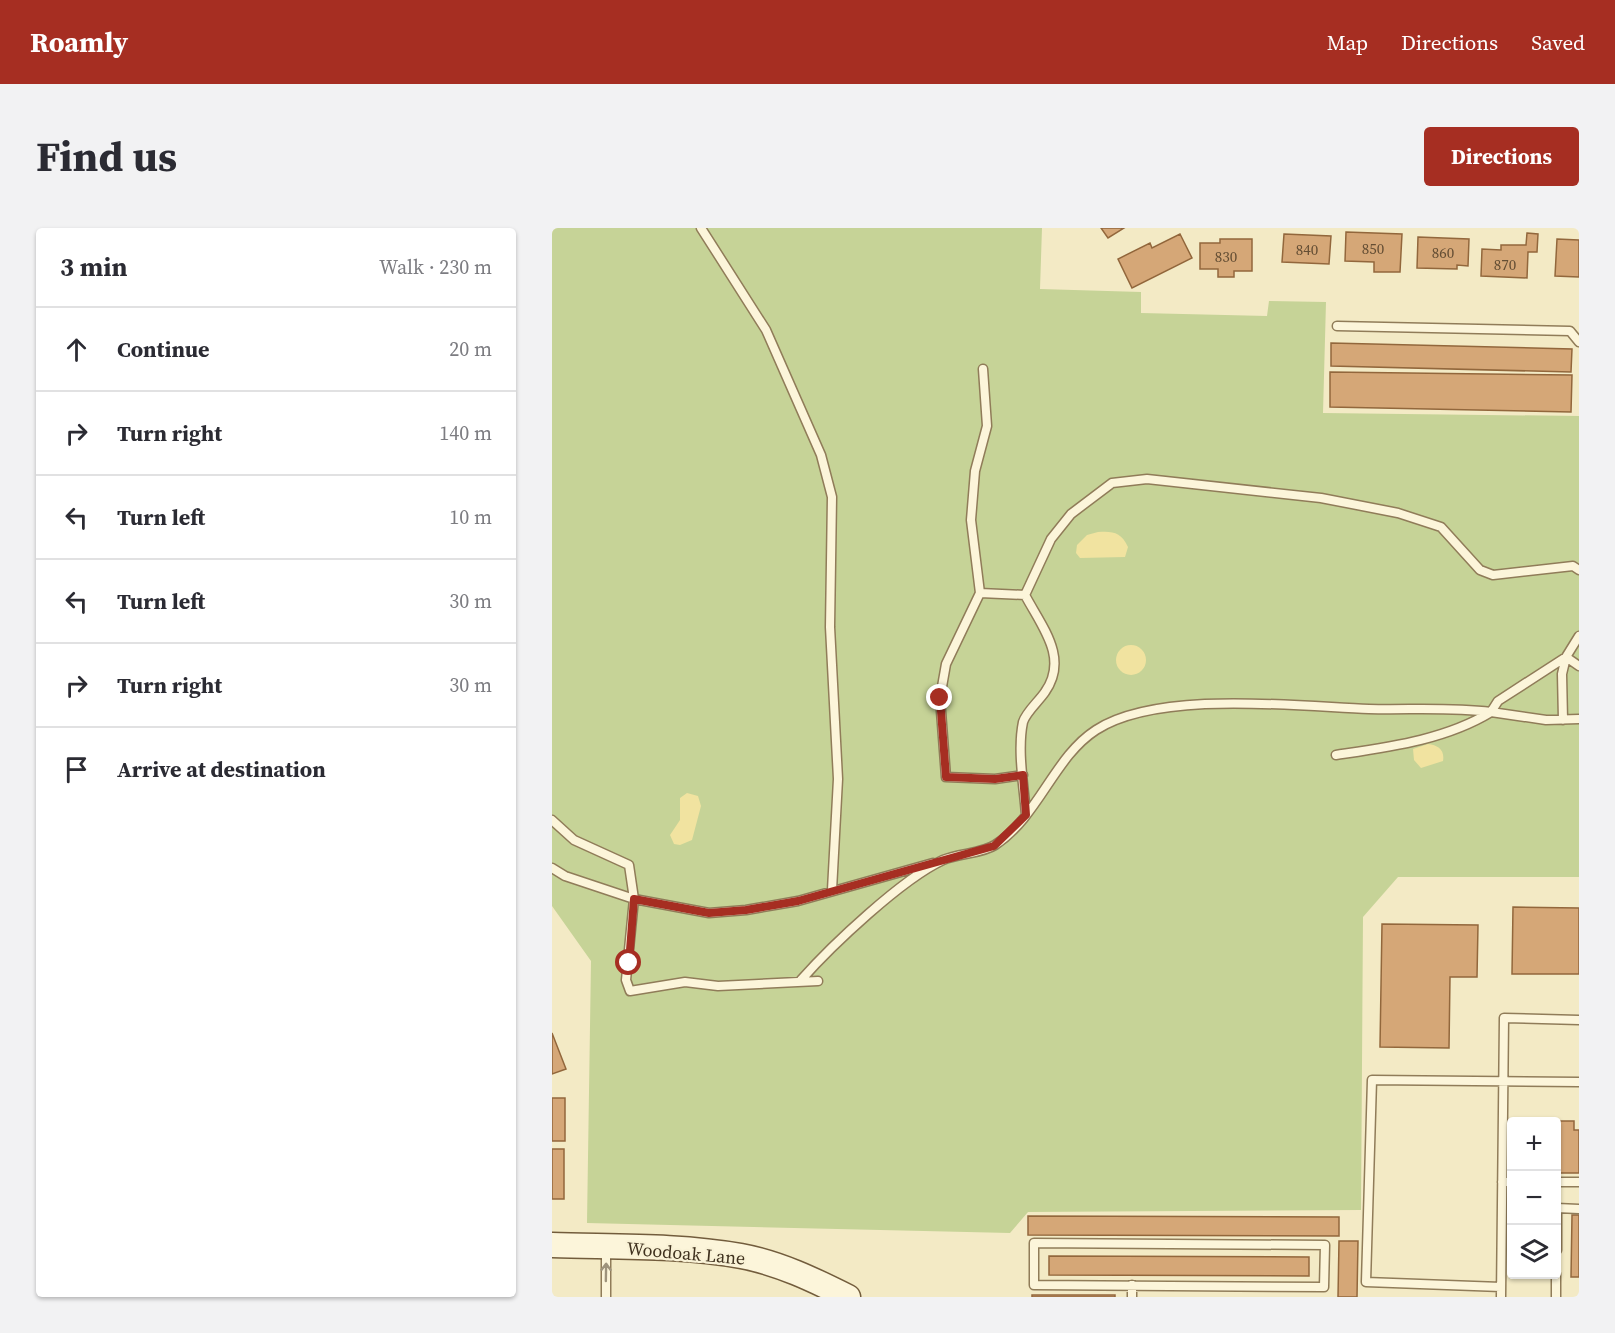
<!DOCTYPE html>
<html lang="en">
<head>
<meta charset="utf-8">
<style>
	:root { --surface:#fff; --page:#f2f2f3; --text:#2b2b33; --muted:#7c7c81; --line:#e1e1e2; --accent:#a62e22 }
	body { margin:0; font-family:"Source Serif 4",serif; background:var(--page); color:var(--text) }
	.controls { position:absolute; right:18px; bottom:18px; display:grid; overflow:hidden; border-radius:6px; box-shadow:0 2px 4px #0004 }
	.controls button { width:54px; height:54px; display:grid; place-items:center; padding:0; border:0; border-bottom:2px solid var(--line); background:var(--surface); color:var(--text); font:30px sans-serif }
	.stop { position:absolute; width:18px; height:18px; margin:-14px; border:4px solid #a62e22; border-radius:50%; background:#fff }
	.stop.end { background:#a62e22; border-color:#fff; box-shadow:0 2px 6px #0008 }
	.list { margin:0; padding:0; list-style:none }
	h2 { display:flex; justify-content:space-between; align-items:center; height:78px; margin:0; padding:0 24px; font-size:26px }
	h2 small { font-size:20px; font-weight:400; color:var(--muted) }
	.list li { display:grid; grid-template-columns:39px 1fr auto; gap:18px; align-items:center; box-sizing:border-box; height:84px; padding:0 24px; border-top:2px solid var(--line) }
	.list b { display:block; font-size:22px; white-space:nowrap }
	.list em { font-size:20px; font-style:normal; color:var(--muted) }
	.icon { flex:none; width:33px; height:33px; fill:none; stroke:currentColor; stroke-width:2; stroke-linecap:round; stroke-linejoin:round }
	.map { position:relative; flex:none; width:1027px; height:1069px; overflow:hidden; border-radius:6px }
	header { display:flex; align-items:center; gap:36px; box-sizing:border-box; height:84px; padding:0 30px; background:var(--accent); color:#fff }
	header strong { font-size:28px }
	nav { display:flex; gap:33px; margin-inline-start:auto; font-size:21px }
	.intro { display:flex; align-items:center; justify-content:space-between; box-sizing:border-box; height:144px; padding:0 36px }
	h1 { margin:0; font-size:42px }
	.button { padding:15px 27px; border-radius:6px; background:var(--accent); color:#fff; font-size:21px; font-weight:700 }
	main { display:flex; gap:36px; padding:0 36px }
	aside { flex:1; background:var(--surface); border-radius:6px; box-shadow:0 2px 4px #0004 }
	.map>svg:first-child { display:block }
	.green { fill:#c6d397 }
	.sand { fill:#f1e3a0 }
	.building { fill:#d5a777; stroke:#92673c; stroke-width:1.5 }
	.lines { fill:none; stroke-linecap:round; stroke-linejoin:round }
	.lane-casing { stroke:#907c59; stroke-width:11 }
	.secondary-casing { stroke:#725c3c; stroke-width:27 }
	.lane { stroke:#fcf5da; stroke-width:8 }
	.secondary { stroke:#fcf5da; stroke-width:24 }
	.oneway { stroke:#9e937c }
	.route { stroke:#a62e22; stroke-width:8 }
	.labels { text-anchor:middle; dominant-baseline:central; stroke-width:4.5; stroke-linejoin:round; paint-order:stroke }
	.number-label { font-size:15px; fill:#644e34 }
	.street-label { font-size:18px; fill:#3f311e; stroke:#f9f2d6 }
</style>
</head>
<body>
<header>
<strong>Roamly</strong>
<nav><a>Map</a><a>Directions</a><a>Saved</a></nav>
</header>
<div class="intro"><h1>Find us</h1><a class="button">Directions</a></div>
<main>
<aside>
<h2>3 min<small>Walk · 230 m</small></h2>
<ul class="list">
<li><svg class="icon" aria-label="ahead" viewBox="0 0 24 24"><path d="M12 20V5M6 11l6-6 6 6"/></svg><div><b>Continue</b></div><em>20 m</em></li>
<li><svg class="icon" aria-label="right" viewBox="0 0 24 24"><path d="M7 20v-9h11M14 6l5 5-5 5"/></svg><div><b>Turn right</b></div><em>140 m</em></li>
<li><svg class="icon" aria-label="left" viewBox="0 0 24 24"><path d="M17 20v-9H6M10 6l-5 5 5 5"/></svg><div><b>Turn left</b></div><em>10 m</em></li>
<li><svg class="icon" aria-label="left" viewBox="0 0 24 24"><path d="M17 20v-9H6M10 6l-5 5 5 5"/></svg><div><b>Turn left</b></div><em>30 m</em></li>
<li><svg class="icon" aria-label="right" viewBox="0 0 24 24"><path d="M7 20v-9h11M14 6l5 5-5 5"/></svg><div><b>Turn right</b></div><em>30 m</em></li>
<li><svg class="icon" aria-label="arrive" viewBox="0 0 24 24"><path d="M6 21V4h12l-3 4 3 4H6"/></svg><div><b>Arrive at destination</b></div></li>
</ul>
</aside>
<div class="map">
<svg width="1027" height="1069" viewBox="0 0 1027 1069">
	<rect width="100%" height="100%" fill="#f3eac5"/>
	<!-- green -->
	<path class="green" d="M0,0h490l-2,61 101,3v21l126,3 2,-15 57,1 -3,111 256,3v461h-181l-35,40 -2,293 -333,2 -18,21 -423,-10 4,-262 -39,-55z"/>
	<!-- sand -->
	<path class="sand" d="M546,304c15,-1 23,0 30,15l-3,10 -45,1 -4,-5 1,-8 10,-10z
		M564 432a15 15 0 1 1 30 0a15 15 0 1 1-30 0Z
		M876,516c10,1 17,6 15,17l-22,7 -7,-8 -1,-11z
		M135,565l11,3 3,10 -9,34 -12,5 -6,-1 -4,-9 10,-15v-22z"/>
	<!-- building -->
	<path class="building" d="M549,0h23l-16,10z
		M794,4l56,2 -2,38h-26v-10l-29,-1z
		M975,5l11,1 -1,18h-9l-1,26 -46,-2 1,-27 19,1v-5h25z
		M628,6l12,24 -60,30 -14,-29 32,-16 2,5z
		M732,6l47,2 -2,28 -47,-2z
		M866,9l51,2 -1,27 -11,-1v4l-40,-1z
		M668,11h32v32h-18v6h-16v-8h-18v-26h20z
		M1005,11l22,1v37l-24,-1z
		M779,115l241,6 -1,23 -240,-6z
		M778,144l242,3 -1,37 -241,-5z
		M961,679l66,1v66h-67z
		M830,696l96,1 -1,52h-27l-1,71 -69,-1z
		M0,805l14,36 -14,5z
		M0,870h13v43h-13z
		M1008,893h14v9h5v43h-22v-43h3z
		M0,921h12v50h-12z
		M1020,987h7v62h-8z
		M476,988l311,1v19l-311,-1z
		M787,1013h19l-1,56h-19z
		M497,1028l260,1v19l-260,-1z
		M480,1067h83v2h-83z"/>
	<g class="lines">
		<defs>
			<path id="lane" d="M149,0l65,102 55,125 11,42 -2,130 8,152 -6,111
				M785,98l233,5 9,11
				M428,365l-9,-73 4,-49 12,-45 -4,-57
				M1027,438l-13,-9 -68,44 -7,11 55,8 33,-1
				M1011,492l-1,-46 4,-17 13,-21
				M471,547l-28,4 -49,-2 -6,-79 6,-34 34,-71 45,2
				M474,587c-2,-29 -9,-64 -3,-93 3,-10 16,-21 22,-30 24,-34 -3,-65 -20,-97l26,-56 20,-25 41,-31 35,-4 174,19 77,15 43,14 39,43 13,5 80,-9 6,4
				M0,592l22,20 55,25 5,34 -69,-23 -13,-8
				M249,752c31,-35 101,-101 142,-120 16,-7 38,-6 52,-15 44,-29 59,-88 101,-115 62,-40 199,-24 273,-21 41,1 81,-2 122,3 -46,28 -102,35 -155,43
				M266,753l-100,5 -33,-4 -55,9 -4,-11 8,-81 75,14 37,-3 52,-9 135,-38
				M950,954h10
				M1005,954h22
				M482,1015l291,2 -1,42 -290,-2z
				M1005,1022v-42l22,1
				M949,1059l-135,-5 6,-202 207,2
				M54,1069v-48
				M580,1069v-12
				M949,1069l3,-279 75,2
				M1004,1069v-23"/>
			<path id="secondary" d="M0,1017c62,2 127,0 189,11 38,7 73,24 107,41"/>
		</defs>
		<!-- lane casing -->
		<use href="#lane" class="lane-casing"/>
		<!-- secondary casing -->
		<use href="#secondary" class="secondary-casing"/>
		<!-- lane -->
		<use href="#lane" class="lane"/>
		<!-- secondary -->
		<use href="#secondary" class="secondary"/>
	</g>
	<!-- one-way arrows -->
	<defs><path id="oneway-shaft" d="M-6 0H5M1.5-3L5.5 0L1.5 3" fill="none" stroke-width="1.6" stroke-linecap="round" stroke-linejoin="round" transform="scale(1.5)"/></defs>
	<use class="oneway" href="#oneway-shaft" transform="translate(54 1044) rotate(-89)"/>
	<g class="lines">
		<!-- route -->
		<path class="route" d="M77,735l5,-64 75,14 37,-3 52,-9 196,-55 32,-31 -3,-40 -28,4 -49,-2 -6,-79"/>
	</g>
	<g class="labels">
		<!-- number labels -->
		<g class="number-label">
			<text x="821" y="20">850</text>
			<text x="755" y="21">840</text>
			<text x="891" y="24">860</text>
			<text x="674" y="28">830</text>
			<text x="953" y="36">870</text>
		</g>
		<!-- street labels -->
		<g class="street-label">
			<text transform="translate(134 1025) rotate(5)">Woodoak Lane</text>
		</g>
	</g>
</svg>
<div class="controls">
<button>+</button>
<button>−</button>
<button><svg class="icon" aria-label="layers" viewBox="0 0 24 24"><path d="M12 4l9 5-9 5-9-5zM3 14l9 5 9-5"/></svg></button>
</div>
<div class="stop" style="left:77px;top:735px"></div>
<div class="stop end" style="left:388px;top:470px"></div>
</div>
</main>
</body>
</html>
